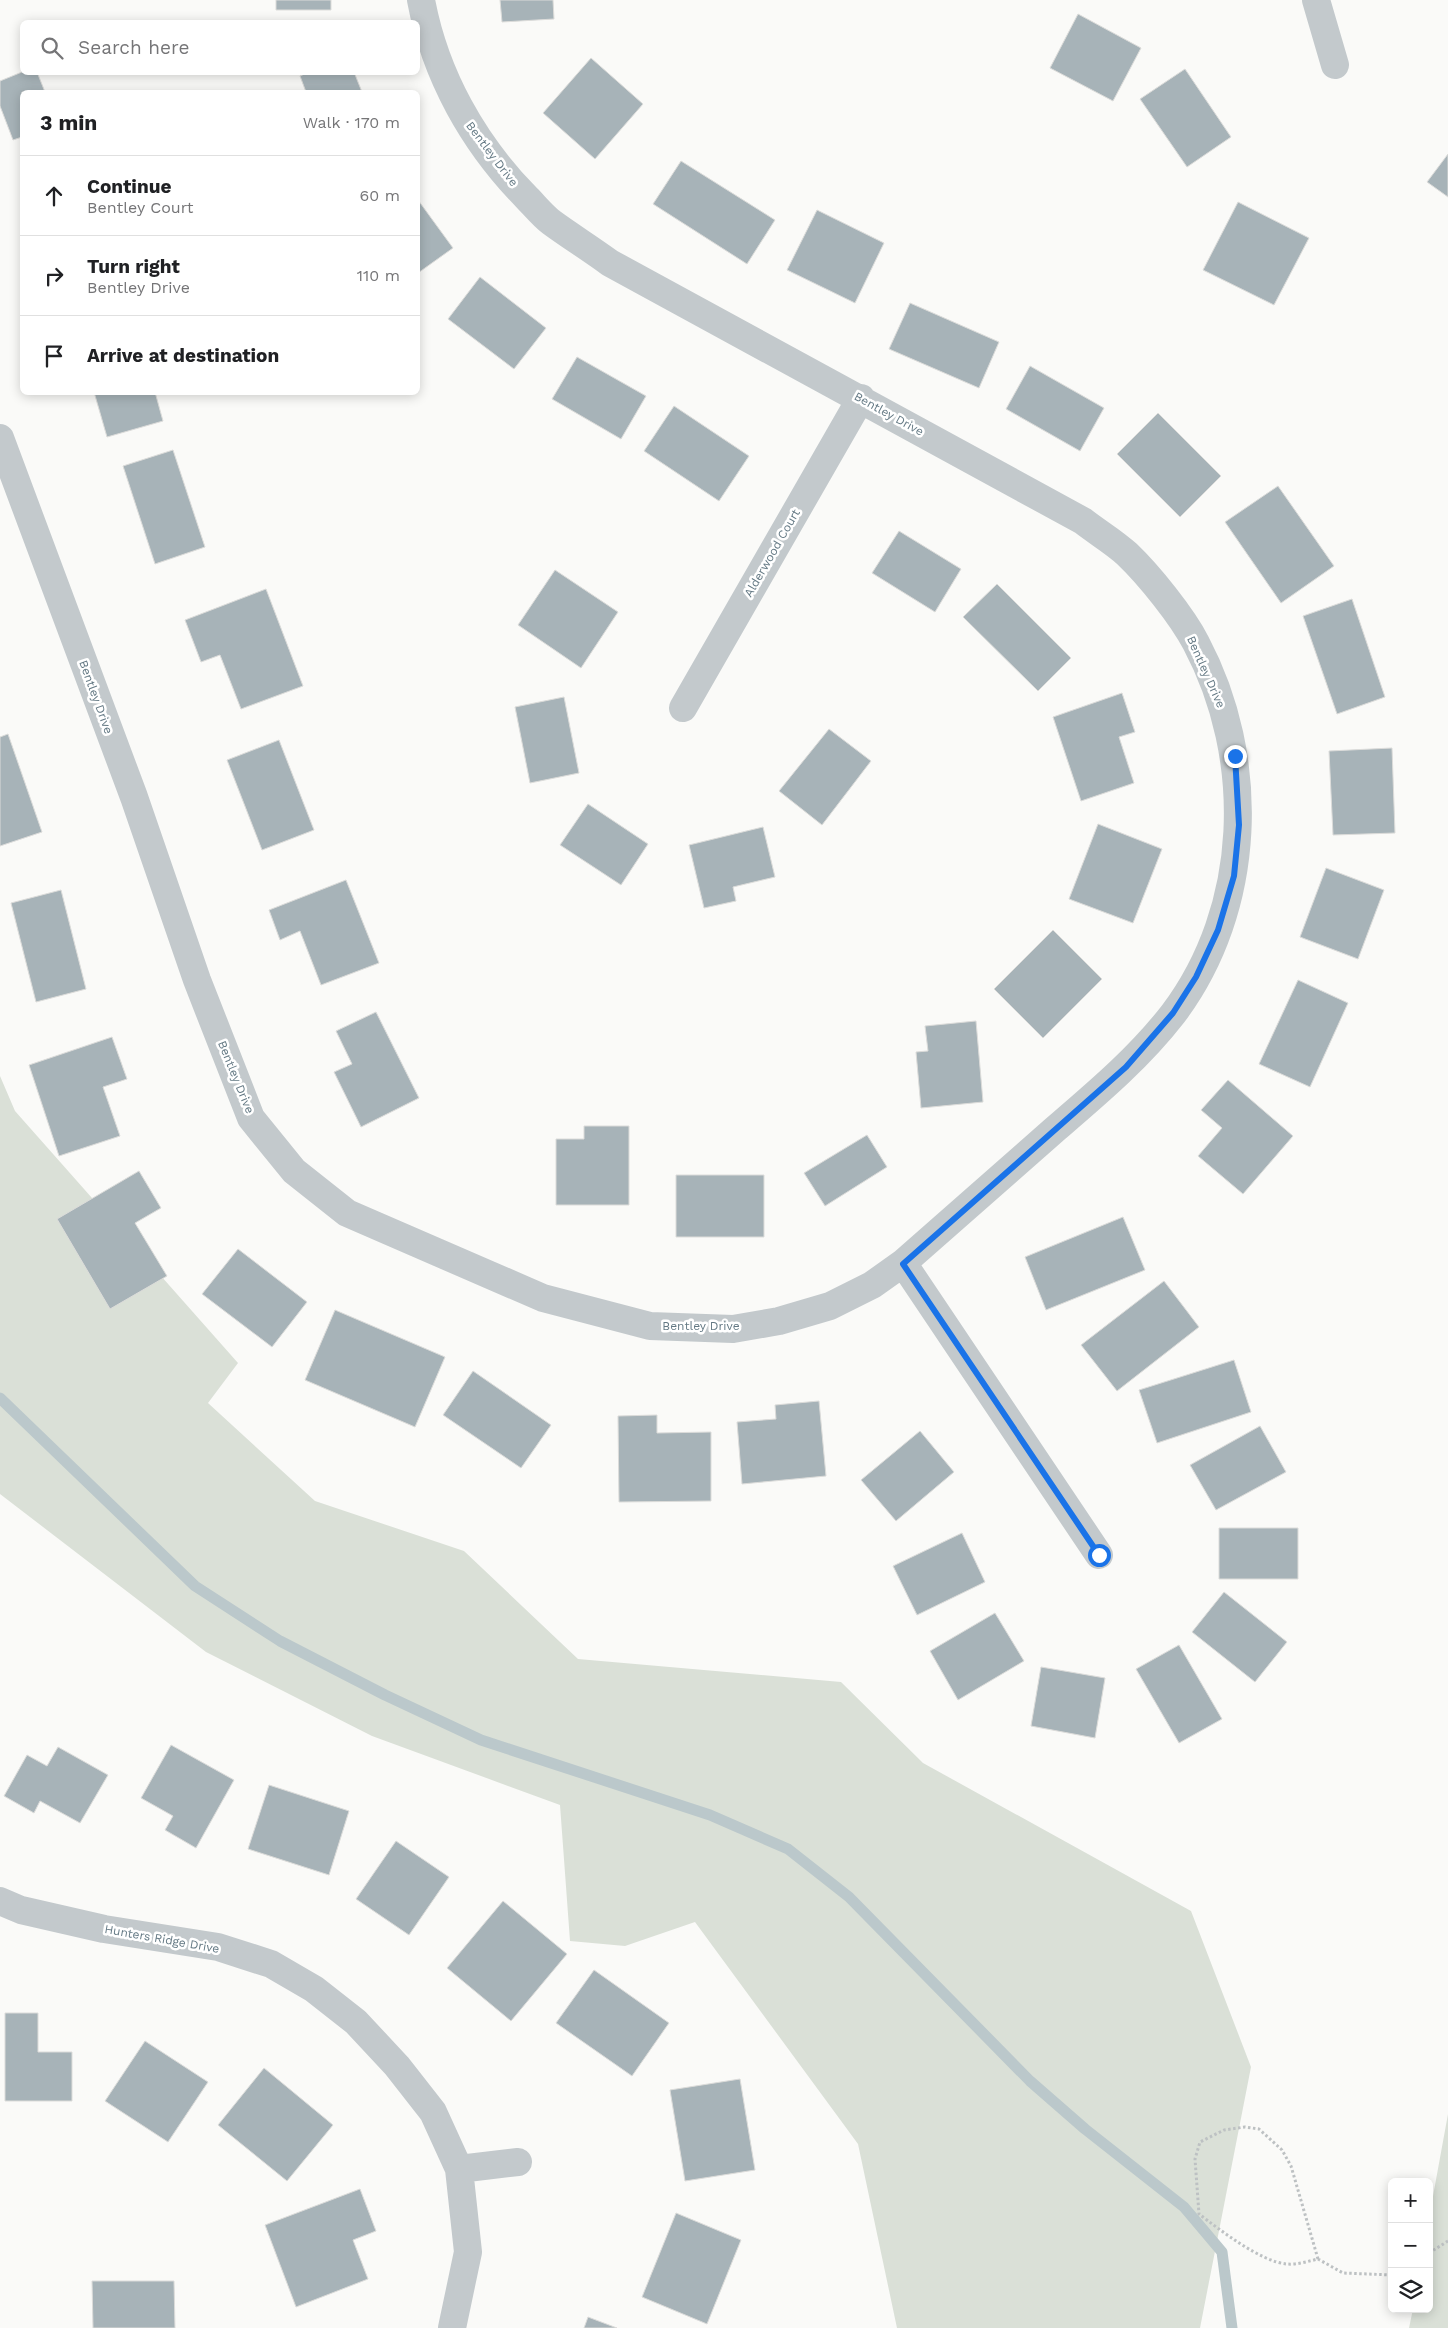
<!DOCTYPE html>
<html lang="en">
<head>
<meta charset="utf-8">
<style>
	:root { --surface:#fff; --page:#f2f2f2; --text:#202124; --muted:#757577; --line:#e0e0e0 }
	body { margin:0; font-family:"Work Sans",sans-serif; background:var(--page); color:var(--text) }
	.controls { position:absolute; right:15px; bottom:15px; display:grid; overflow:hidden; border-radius:8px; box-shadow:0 2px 12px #0003 }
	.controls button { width:45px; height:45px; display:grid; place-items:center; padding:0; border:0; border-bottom:1px solid var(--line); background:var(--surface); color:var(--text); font:25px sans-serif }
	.stop { position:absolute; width:15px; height:15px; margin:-11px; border:4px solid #1a73e8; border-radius:50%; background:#fff }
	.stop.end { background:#1a73e8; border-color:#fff; box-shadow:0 1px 5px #0008 }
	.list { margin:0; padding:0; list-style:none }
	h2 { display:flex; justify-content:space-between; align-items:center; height:65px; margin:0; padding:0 20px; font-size:21px }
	h2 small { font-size:16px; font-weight:400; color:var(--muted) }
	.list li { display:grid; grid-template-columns:32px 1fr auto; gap:15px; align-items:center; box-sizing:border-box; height:80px; padding:0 20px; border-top:1px solid var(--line) }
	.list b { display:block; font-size:19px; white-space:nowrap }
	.list p { margin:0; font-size:16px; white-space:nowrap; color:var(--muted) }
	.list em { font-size:16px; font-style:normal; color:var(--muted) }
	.icon { flex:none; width:28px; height:28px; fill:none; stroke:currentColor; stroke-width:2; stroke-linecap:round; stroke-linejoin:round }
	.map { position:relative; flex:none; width:1448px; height:2328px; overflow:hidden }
	.search { position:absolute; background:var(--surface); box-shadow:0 2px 12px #0003; left:20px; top:20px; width:400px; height:55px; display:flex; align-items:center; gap:12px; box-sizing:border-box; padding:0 18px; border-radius:8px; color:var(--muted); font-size:19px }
	.panel { position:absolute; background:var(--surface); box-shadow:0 2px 12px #0003; left:20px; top:90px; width:400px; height:305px; border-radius:8px }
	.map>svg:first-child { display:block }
	.green { fill:#dae0d7 }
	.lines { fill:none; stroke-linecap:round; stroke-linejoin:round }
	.stream { stroke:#bbc8cb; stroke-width:11 }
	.building { fill:#a7b3b8; stroke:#dcdcda }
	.path { stroke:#bdc1c3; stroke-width:3; stroke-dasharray:2.5 2.5; stroke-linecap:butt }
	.minor { stroke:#c3c9cc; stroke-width:28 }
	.route { stroke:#1a73e8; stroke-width:6 }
	.labels { text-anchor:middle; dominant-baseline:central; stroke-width:5; stroke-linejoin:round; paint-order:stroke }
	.street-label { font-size:12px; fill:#647984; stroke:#fff }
</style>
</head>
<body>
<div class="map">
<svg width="1448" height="2328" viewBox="0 0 1448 2328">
	<rect width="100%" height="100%" fill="#fafaf8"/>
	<!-- green -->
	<path class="green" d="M0,1076l15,35 223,252 -30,40 107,98 149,50 114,108 263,23 82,81 268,148 60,156 -51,261h-303l-39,-184 -163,-222 -70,24 -55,-5 -10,-136 -188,-69 -166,-84 -206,-158z
		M1448,2114v214h-39l4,-19h16v-91z"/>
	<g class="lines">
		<!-- stream -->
		<path class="stream" d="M0,1398l195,188 85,55 105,54 96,45 229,75 78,34 61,48 181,184 55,48 99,78 38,45 10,76"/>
	</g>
	<!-- building -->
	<path class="building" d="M276,0h55v10h-55z
		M500,0h53l1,19 -52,3z
		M1078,14l63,34 -28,53 -63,-33z
		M591,58l52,46 -48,55 -52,-46z
		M1185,69l46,68 -44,30 -47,-68z
		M22,72h15l8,20h-23v45l-9,3 -13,-34v-25z
		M309,72h45l8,20h-56l-6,-16z
		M1448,154v43l-21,-15z
		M681,161l94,59 -28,44 -94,-60z
		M418,200l35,48 -35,25z
		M1238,202l71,36 -35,67 -71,-35z
		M817,210l67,33 -29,60 -68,-33z
		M480,277l66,51 -32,41 -66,-50z
		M910,303l89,39 -20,46 -90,-39z
		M577,357l69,39 -25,43 -69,-40z
		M1030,366l74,42 -24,43 -74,-42z
		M94,392h61l8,29 -56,16z
		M674,406l75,50 -30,45 -75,-50z
		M1158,413l63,63 -41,41 -63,-63z
		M173,450l32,97 -50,17 -32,-98z
		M1278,486l56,80 -53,37 -56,-81z
		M899,531l62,38 -26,43 -63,-39z
		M555,570l63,42 -37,56 -63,-43z
		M997,584l74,74 -33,33 -75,-74z
		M266,589l37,97 -62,23 -21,-54 -19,7 -16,-42z
		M1352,599l33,98 -48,17 -34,-98z
		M1122,693l13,39 -16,5 15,46 -53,18 -28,-84z
		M564,697l15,76 -49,10 -15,-76z
		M829,729l42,32 -49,64 -43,-34z
		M8,734l34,98 -42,14v-109z
		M279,740l35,90 -52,20 -35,-90z
		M1392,748l3,85 -62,2 -4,-84z
		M588,804l60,40 -27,41 -61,-40z
		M1098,824l64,25 -29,74 -64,-24z
		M763,827l12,50 -42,10 3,14 -32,7 -15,-63z
		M1326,868l58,22 -26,69 -58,-22z
		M346,880l33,83 -58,22 -21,-54 -20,9 -11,-30z
		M61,890l25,99 -50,13 -25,-99z
		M1053,930l49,49 -59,59 -49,-49z
		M1298,980l50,23 -38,84 -51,-23z
		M376,1012l43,86 -58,29 -27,-55 18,-8 -16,-33z
		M976,1021l7,81 -62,6 -5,-56 12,-1 -3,-25z
		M112,1037l15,42 -24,8 17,49 -61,20 -30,-91z
		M1228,1080l65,56 -50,58 -45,-38 24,-28 -21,-18z
		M584,1126h45v79h-73v-66h28z
		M867,1135l20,32 -62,39 -21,-33z
		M139,1171l22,37 -26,15 32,53 -57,33 -53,-90z
		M676,1175h88v62h-88z
		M1123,1217l22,53 -99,40 -21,-53z
		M238,1249l69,53 -35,45 -70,-53z
		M1164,1281l35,46 -82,64 -36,-46z
		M335,1310l110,47 -30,70 -110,-47z
		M1234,1360l17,52 -94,31 -18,-53z
		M473,1371l78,54 -30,43 -78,-53z
		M819,1401l7,75 -84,8 -5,-62 39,-3 -1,-14z
		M657,1415v18l54,-1v69l-92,1 -1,-86z
		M1260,1426l26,46 -70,38 -26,-45z
		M920,1431l34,41 -58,49 -35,-41z
		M1219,1528h79v51h-79z
		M962,1533l23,49 -68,33 -24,-49z
		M1224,1592l63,50 -32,40 -63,-50z
		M995,1613l29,48 -66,39 -28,-49z
		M1179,1645l43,74 -43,24 -43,-74z
		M1041,1667l64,11 -10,60 -64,-12z
		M171,1745l63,35 -38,68 -31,-18 8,-14 -32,-18z
		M58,1747l50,28 -28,48 -40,-22 -6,12 -30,-17 23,-41 20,11z
		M269,1785l80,26 -20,64 -81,-26z
		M396,1841l53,36 -40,58 -53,-36z
		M503,1901l64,53 -56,67 -64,-53z
		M594,1970l75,53 -37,53 -76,-53z
		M5,2013h33v39h34v49h-67z
		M145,2041l63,41 -40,60 -63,-41z
		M264,2068l69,57 -46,56 -69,-56z
		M740,2079l15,91 -70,11 -15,-91z
		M360,2189l16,42 -23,9 15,39 -72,28 -31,-82z
		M676,2213l65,27 -34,84 -65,-27z
		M92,2281h82l1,47h-82z
		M588,2317l29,11h-33z"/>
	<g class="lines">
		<!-- path -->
		<path class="path" d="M1429,2253l19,-12
			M1318,2259l-27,-93 -9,-16 -23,-21 -14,-2 -21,3 -24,12 -5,17 4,55c21,16 62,48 88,50 10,1 22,-3 31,-5l25,14 49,2"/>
		<!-- minor -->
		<path class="minor" d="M1316,0l19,65
			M0,438l134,359 63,183 54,138 43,53 53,42 196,85 107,28 83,3 46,-8 51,-15 42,-21 31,-22c50,-44 100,-88 150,-132 43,-37 86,-73 120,-117 80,-106 84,-256 23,-371 -14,-27 -47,-68 -69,-89 -13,-12 -30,-22 -44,-33l-473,-258c-19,-14 -40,-27 -59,-41 -9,-7 -16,-16 -24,-24 -54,-55 -92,-123 -106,-198
			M683,708l178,-310
			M903,1263l196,292
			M0,1901l21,9 83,19 114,18 53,17 43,25 42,33 41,44 36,46 26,57 9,83 -16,76
			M459,2169l59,-7"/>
	</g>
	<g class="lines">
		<!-- route -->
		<path class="route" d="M1099,1555l-196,-291 223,-197 47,-54 23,-36 22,-47 16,-54 5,-51 -4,-69"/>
	</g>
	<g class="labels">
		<!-- street labels -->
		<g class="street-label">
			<text transform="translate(492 154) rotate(53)">Bentley Drive</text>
			<text transform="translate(889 414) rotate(29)">Bentley Drive</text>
			<text transform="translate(772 553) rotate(-60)">Alderwood Court</text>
			<text transform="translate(1206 672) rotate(66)">Bentley Drive</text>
			<text transform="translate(96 697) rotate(70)">Bentley Drive</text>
			<text transform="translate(236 1077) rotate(68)">Bentley Drive</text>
			<text x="701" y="1326">Bentley Drive</text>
			<text transform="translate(162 1939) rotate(10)">Hunters Ridge Drive</text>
		</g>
	</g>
</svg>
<div class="controls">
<button>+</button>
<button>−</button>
<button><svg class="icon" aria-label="layers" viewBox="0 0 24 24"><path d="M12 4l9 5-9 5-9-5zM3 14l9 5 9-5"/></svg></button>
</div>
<div class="stop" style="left:1099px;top:1555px"></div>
<div class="stop end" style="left:1235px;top:756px"></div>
<div class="search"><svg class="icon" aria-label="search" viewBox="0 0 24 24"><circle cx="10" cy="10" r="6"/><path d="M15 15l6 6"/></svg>Search here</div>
<section class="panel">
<h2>3 min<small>Walk · 170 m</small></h2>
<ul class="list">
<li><svg class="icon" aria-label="ahead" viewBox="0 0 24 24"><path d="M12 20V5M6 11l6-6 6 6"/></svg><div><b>Continue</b><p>Bentley Court</p></div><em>60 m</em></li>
<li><svg class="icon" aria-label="right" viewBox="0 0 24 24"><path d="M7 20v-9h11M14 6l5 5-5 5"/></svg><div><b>Turn right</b><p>Bentley Drive</p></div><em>110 m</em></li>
<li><svg class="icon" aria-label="arrive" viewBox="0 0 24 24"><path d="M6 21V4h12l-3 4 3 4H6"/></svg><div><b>Arrive at destination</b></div></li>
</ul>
</section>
</div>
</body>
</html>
